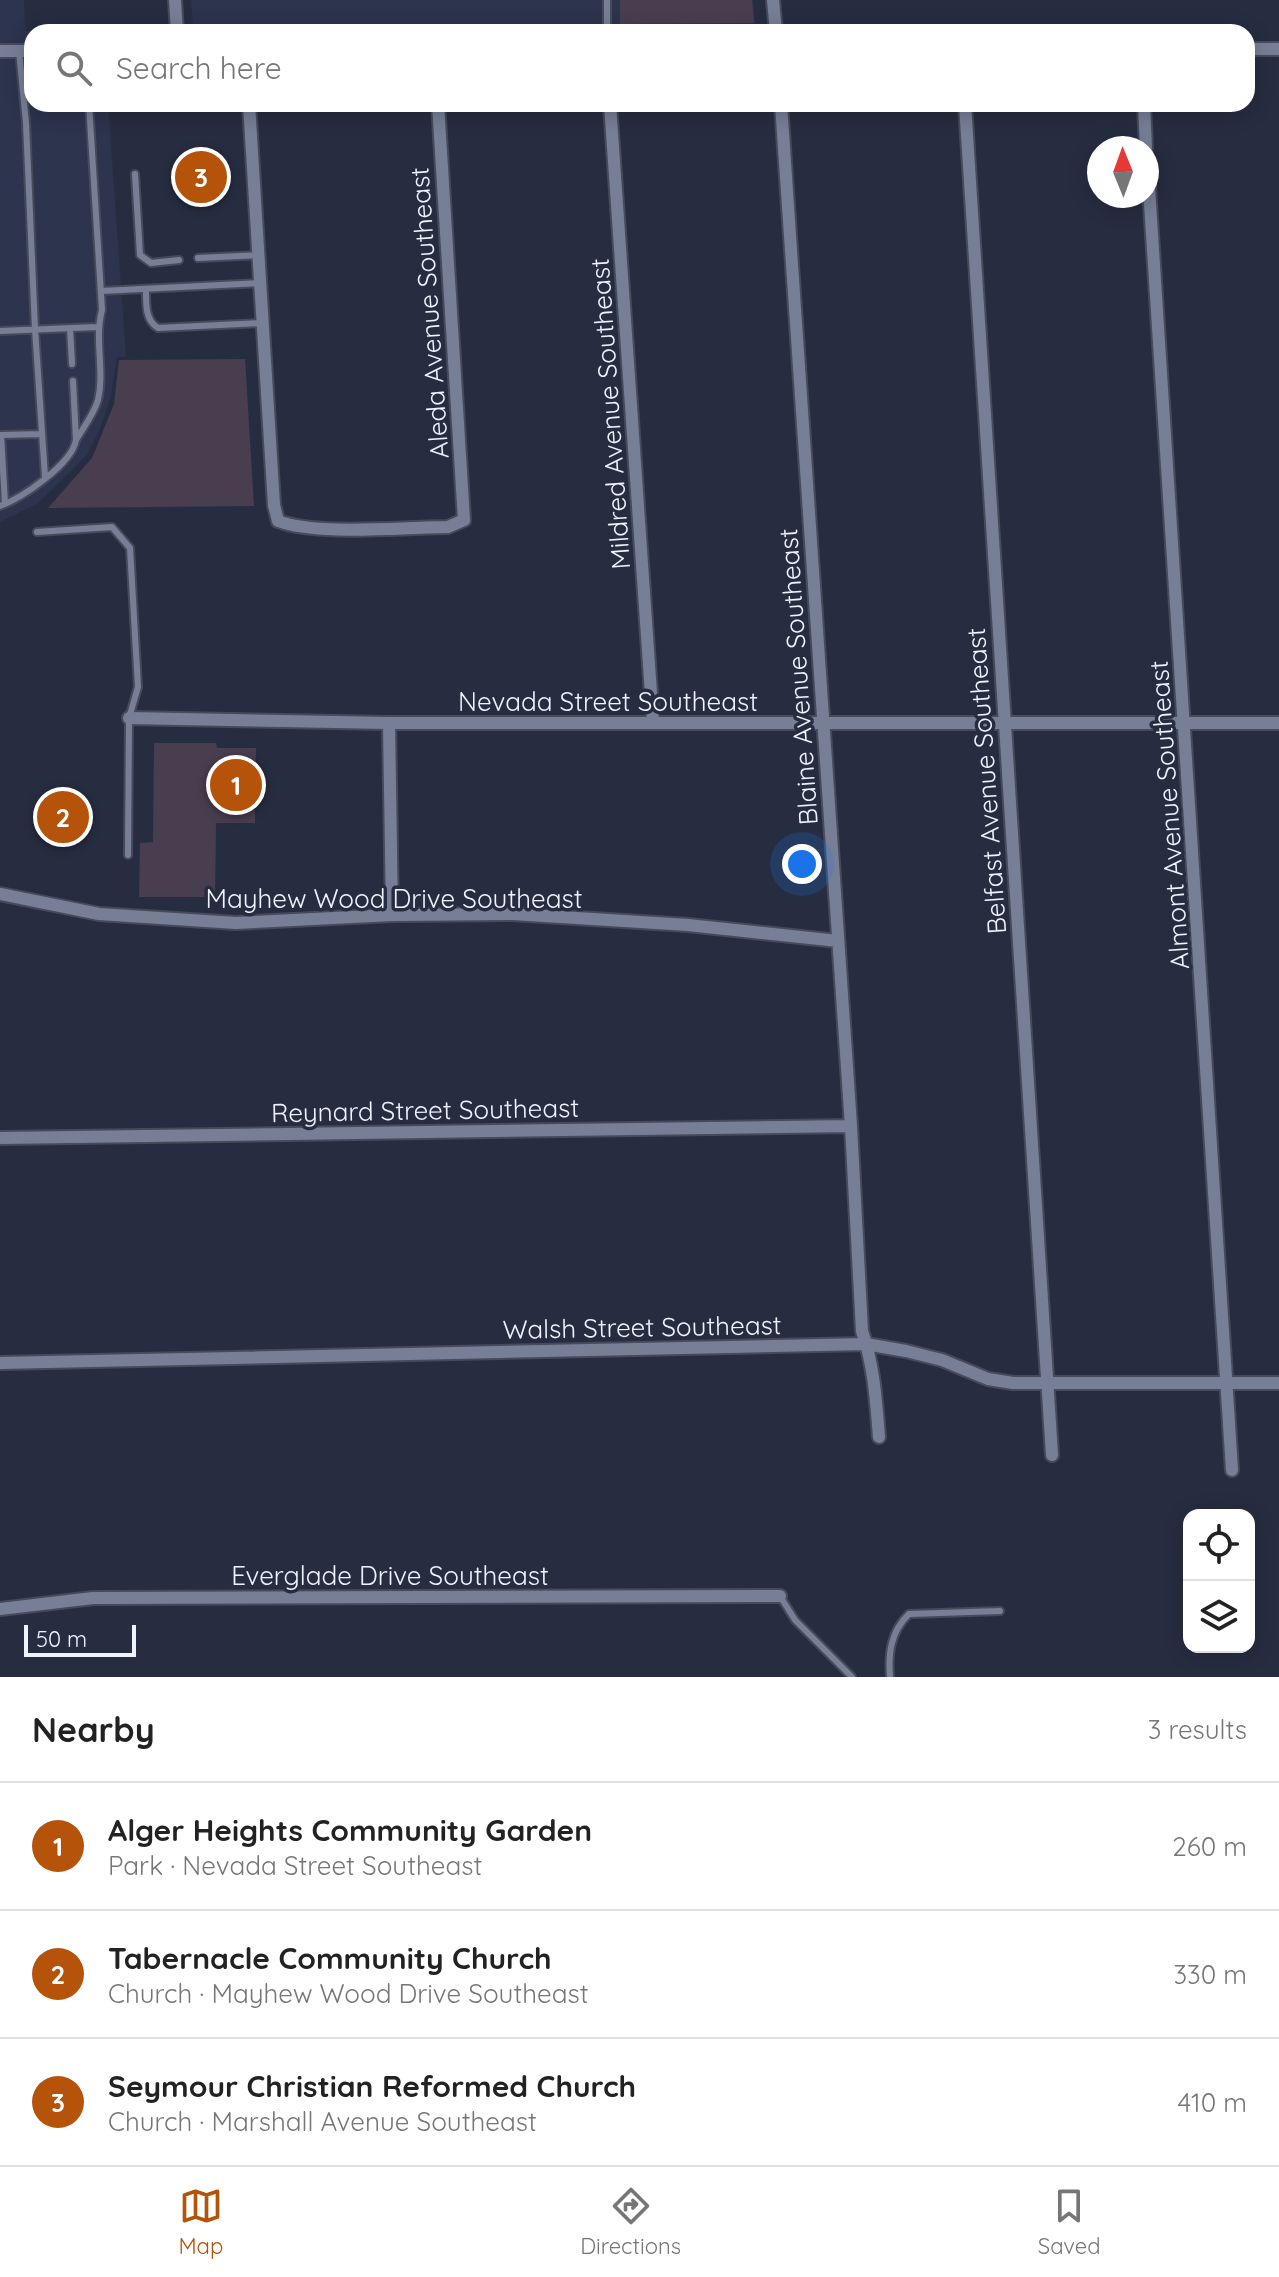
<!DOCTYPE html>
<html lang="en">
<head>
<meta charset="utf-8">
<style>
	:root { --surface:#fff; --page:#f2f2f2; --text:#222; --muted:#767676; --line:#e0e0e0; --accent:#b45309 }
	body { margin:0; font-family:Quicksand,sans-serif; background:var(--page); color:var(--text) }
	.controls { position:absolute; right:24px; bottom:24px; display:grid; overflow:hidden; border-radius:16px; box-shadow:0 4px 20px #0003 }
	.controls button { width:72px; height:72px; display:grid; place-items:center; padding:0; border:0; border-bottom:2px solid var(--line); background:var(--surface); color:var(--text); font:40px sans-serif }
	.compass { position:absolute; left:1087px; top:136px; width:72px; height:72px; border-radius:50%; background:var(--surface); box-shadow:0 4px 20px #0003; rotate:359deg }
	.scale { position:absolute; left:24px; bottom:20px; width:112px; box-sizing:border-box; padding-left:8px; border:4px solid #eff3fe; border-top:0; font-size:22px; line-height:28px; white-space:nowrap; color:#eff3fe; -webkit-text-stroke:6px #272d41; paint-order:stroke }
	.you { position:absolute; left:802px; top:864px; width:28px; height:28px; margin:-20px; border:6px solid #fff; border-radius:50%; background:#1a73e8; box-shadow:0 0 0 12px #1a73e833 }
	.badge { display:grid; place-items:center; width:52px; height:52px; border-radius:50%; background:var(--accent); color:#fff; font-size:26px; font-weight:700 }
	.pin { position:absolute; translate:-50% -50%; border:4px solid #fff; box-shadow:0 2px 8px #0006 }
	.list { margin:0; padding:0; list-style:none }
	h2 { display:flex; justify-content:space-between; align-items:center; height:104px; margin:0; padding:0 32px; font-size:34px }
	h2 small { font-size:26px; font-weight:400; color:var(--muted) }
	.list li { display:grid; grid-template-columns:52px 1fr auto; gap:24px; align-items:center; box-sizing:border-box; height:128px; padding:0 32px; border-top:2px solid var(--line) }
	.list b { display:block; font-size:30px; white-space:nowrap }
	.list p { margin:0; font-size:26px; white-space:nowrap; color:var(--muted) }
	.list em { font-size:26px; font-style:normal; color:var(--muted) }
	.icon { flex:none; width:44px; height:44px; fill:none; stroke:currentColor; stroke-width:2; stroke-linecap:round; stroke-linejoin:round }
	.map { position:relative; flex:none; width:1279px; height:1677px; overflow:hidden }
	.search { position:absolute; background:var(--surface); box-shadow:0 4px 20px #0003; left:24px; right:24px; top:24px; height:88px; display:flex; align-items:center; gap:20px; box-sizing:border-box; padding:0 28px; border-radius:24px; color:var(--muted); font-size:30px }
	.sheet { height:488px; background:var(--surface) }
	nav { display:flex; justify-content:space-around; align-items:center; box-sizing:border-box; height:112px; border-top:2px solid var(--line); background:var(--surface); font-size:22px; color:var(--muted) }
	nav a { display:grid; justify-items:center; gap:4px }
	nav .on { color:var(--accent) }
	.map>svg:first-child { display:block }
	.built { fill:#2c344e }
	.green { fill:#493e50 }
	.lines { fill:none; stroke-linecap:round; stroke-linejoin:round }
	.service-casing { stroke:#464a5b; stroke-width:10 }
	.minor-casing { stroke:#464a5b; stroke-width:16 }
	.service { stroke:#777f97; stroke-width:6 }
	.minor { stroke:#777f97; stroke-width:12 }
	.labels { text-anchor:middle; dominant-baseline:central; stroke-width:7; stroke-linejoin:round; paint-order:stroke }
	.street-label { font-size:26px; fill:#eff3fe; stroke:#272d41 }
</style>
</head>
<body>
<div class="map">
<svg width="1279" height="1677" viewBox="0 0 1279 1677">
	<rect width="100%" height="100%" fill="#272d41"/>
	<!-- built -->
	<path class="built" d="M0,0h24l1,31h75l-68,1v72h76l18,253h-9l-7,43 -10,29 -13,26 -50,49 -37,18z
		M191,0h562l2,25 -562,2z"/>
	<!-- green -->
	<path class="green" d="M620,0h132l2,23 -134,1z
		M245,359l9,147 -206,2 44,-50 22,-54 5,-44z
		M154,743h62l1,5h39l-1,75h-39l-1,74h-76l1,-54 13,-1z"/>
	<g class="lines">
		<defs>
			<path id="service" d="M607,32v-32
				M19,51l7,72 9,206 10,148
				M135,174l5,81 11,8 28,-3
				M198,258l61,-3
				M146,289c0,15 -1,31 12,39l105,-5
				M101,291l159,-8
				M70,328l2,36
				M0,331l97,-4
				M73,381l3,59
				M5,504l-4,-69 40,-1
				M0,506c22,-8 72,-42 76,-66 7,-12 18,-26 22,-40 7,-29 -4,-60 4,-90l-13,-206
				M37,532l75,-5 18,21 8,139 -9,31 -1,137
				M780,1596l15,24 57,57
				M890,1677c-2,-24 1,-46 19,-63l91,-3"/>
			<path id="minor" d="M175,0l2,32
				M773,0l3,32
				M1247,49h32
				M0,51h32
				M249,104l25,401 4,16c40,15 125,6 170,6l16,-7 -26,-416
				M610,104l43,618
				M781,104l70,1022 11,205c12,35 14,69 17,106
				M965,104l87,1351
				M1144,104l2,44
				M1147,157l85,1313
				M129,718l260,5h890
				M389,723l3,192
				M0,894l99,20 137,9 156,-8 121,-1 175,11 150,16
				M0,1138l851,-12
				M0,1363l866,-19 40,7 36,9 46,19 25,4h266
				M0,1609l93,-11 687,-2"/>
		</defs>
		<!-- service casing -->
		<use href="#service" class="service-casing"/>
		<!-- minor casing -->
		<use href="#minor" class="minor-casing"/>
		<!-- service -->
		<use href="#service" class="service"/>
		<!-- minor -->
		<use href="#minor" class="minor"/>
	</g>
	<g class="labels">
		<!-- street labels -->
		<g class="street-label">
			<text transform="translate(429 313) rotate(-94)">Aleda Avenue Southeast</text>
			<text transform="translate(610 414) rotate(-94)">Mildred Avenue Southeast</text>
			<text transform="translate(798 677) rotate(-94)">Blaine Avenue Southeast</text>
			<text x="608" y="701">Nevada Street Southeast</text>
			<text transform="translate(986 781) rotate(-94)">Belfast Avenue Southeast</text>
			<text transform="translate(1169 815) rotate(-94)">Almont Avenue Southeast</text>
			<text x="394" y="898">Mayhew Wood Drive Southeast</text>
			<text transform="translate(425 1110) rotate(-1)">Reynard Street Southeast</text>
			<text transform="translate(642 1327) rotate(-1)">Walsh Street Southeast</text>
			<text x="390" y="1575">Everglade Drive Southeast</text>
		</g>
	</g>
</svg>
<div class="controls">
<button><svg class="icon" aria-label="locate" viewBox="0 0 24 24"><circle cx="12" cy="12" r="6"/><path d="M12 2v4M12 18v4M2 12h4M18 12h4"/></svg></button>
<button><svg class="icon" aria-label="layers" viewBox="0 0 24 24"><path d="M12 4l9 5-9 5-9-5zM3 14l9 5 9-5"/></svg></button>
</div>
<svg class="compass" viewBox="-18 -18 36 36"><path d="M0-13l5 13h-10z" fill="#e53935"/><path d="M0 13l5-13h-10z" fill="#767676"/></svg>
<div class="scale">50 m</div>
<div class="you"></div>
<div class="pin badge" style="left:236px;top:785px">1</div>
<div class="pin badge" style="left:63px;top:817px">2</div>
<div class="pin badge" style="left:201px;top:177px">3</div>
<div class="search"><svg class="icon" aria-label="search" viewBox="0 0 24 24"><circle cx="10" cy="10" r="6"/><path d="M15 15l6 6"/></svg>Search here</div>
</div>
<section class="sheet">
<h2>Nearby<small>3 results</small></h2>
<ul class="list">
<li><span class="badge">1</span><div><b>Alger Heights Community Garden</b><p>Park · Nevada Street Southeast</p></div><em>260 m</em></li>
<li><span class="badge">2</span><div><b>Tabernacle Community Church</b><p>Church · Mayhew Wood Drive Southeast</p></div><em>330 m</em></li>
<li><span class="badge">3</span><div><b>Seymour Christian Reformed Church</b><p>Church · Marshall Avenue Southeast</p></div><em>410 m</em></li>
</ul>
</section>
<nav>
<a class="on"><svg class="icon" aria-label="map" viewBox="0 0 24 24"><path d="M3 6l6-2 6 2 6-2v14l-6 2-6-2-6 2zM9 4v14M15 6v14"/></svg>Map</a>
<a><svg class="icon" aria-label="directions" viewBox="0 0 24 24"><path d="M12 3l9 9-9 9-9-9zM9 14v-3h6M13 9l2 2-2 2"/></svg>Directions</a>
<a><svg class="icon" aria-label="saved" viewBox="0 0 24 24"><path d="M7 4h10v16l-5-4-5 4z"/></svg>Saved</a>
</nav>
</body>
</html>
